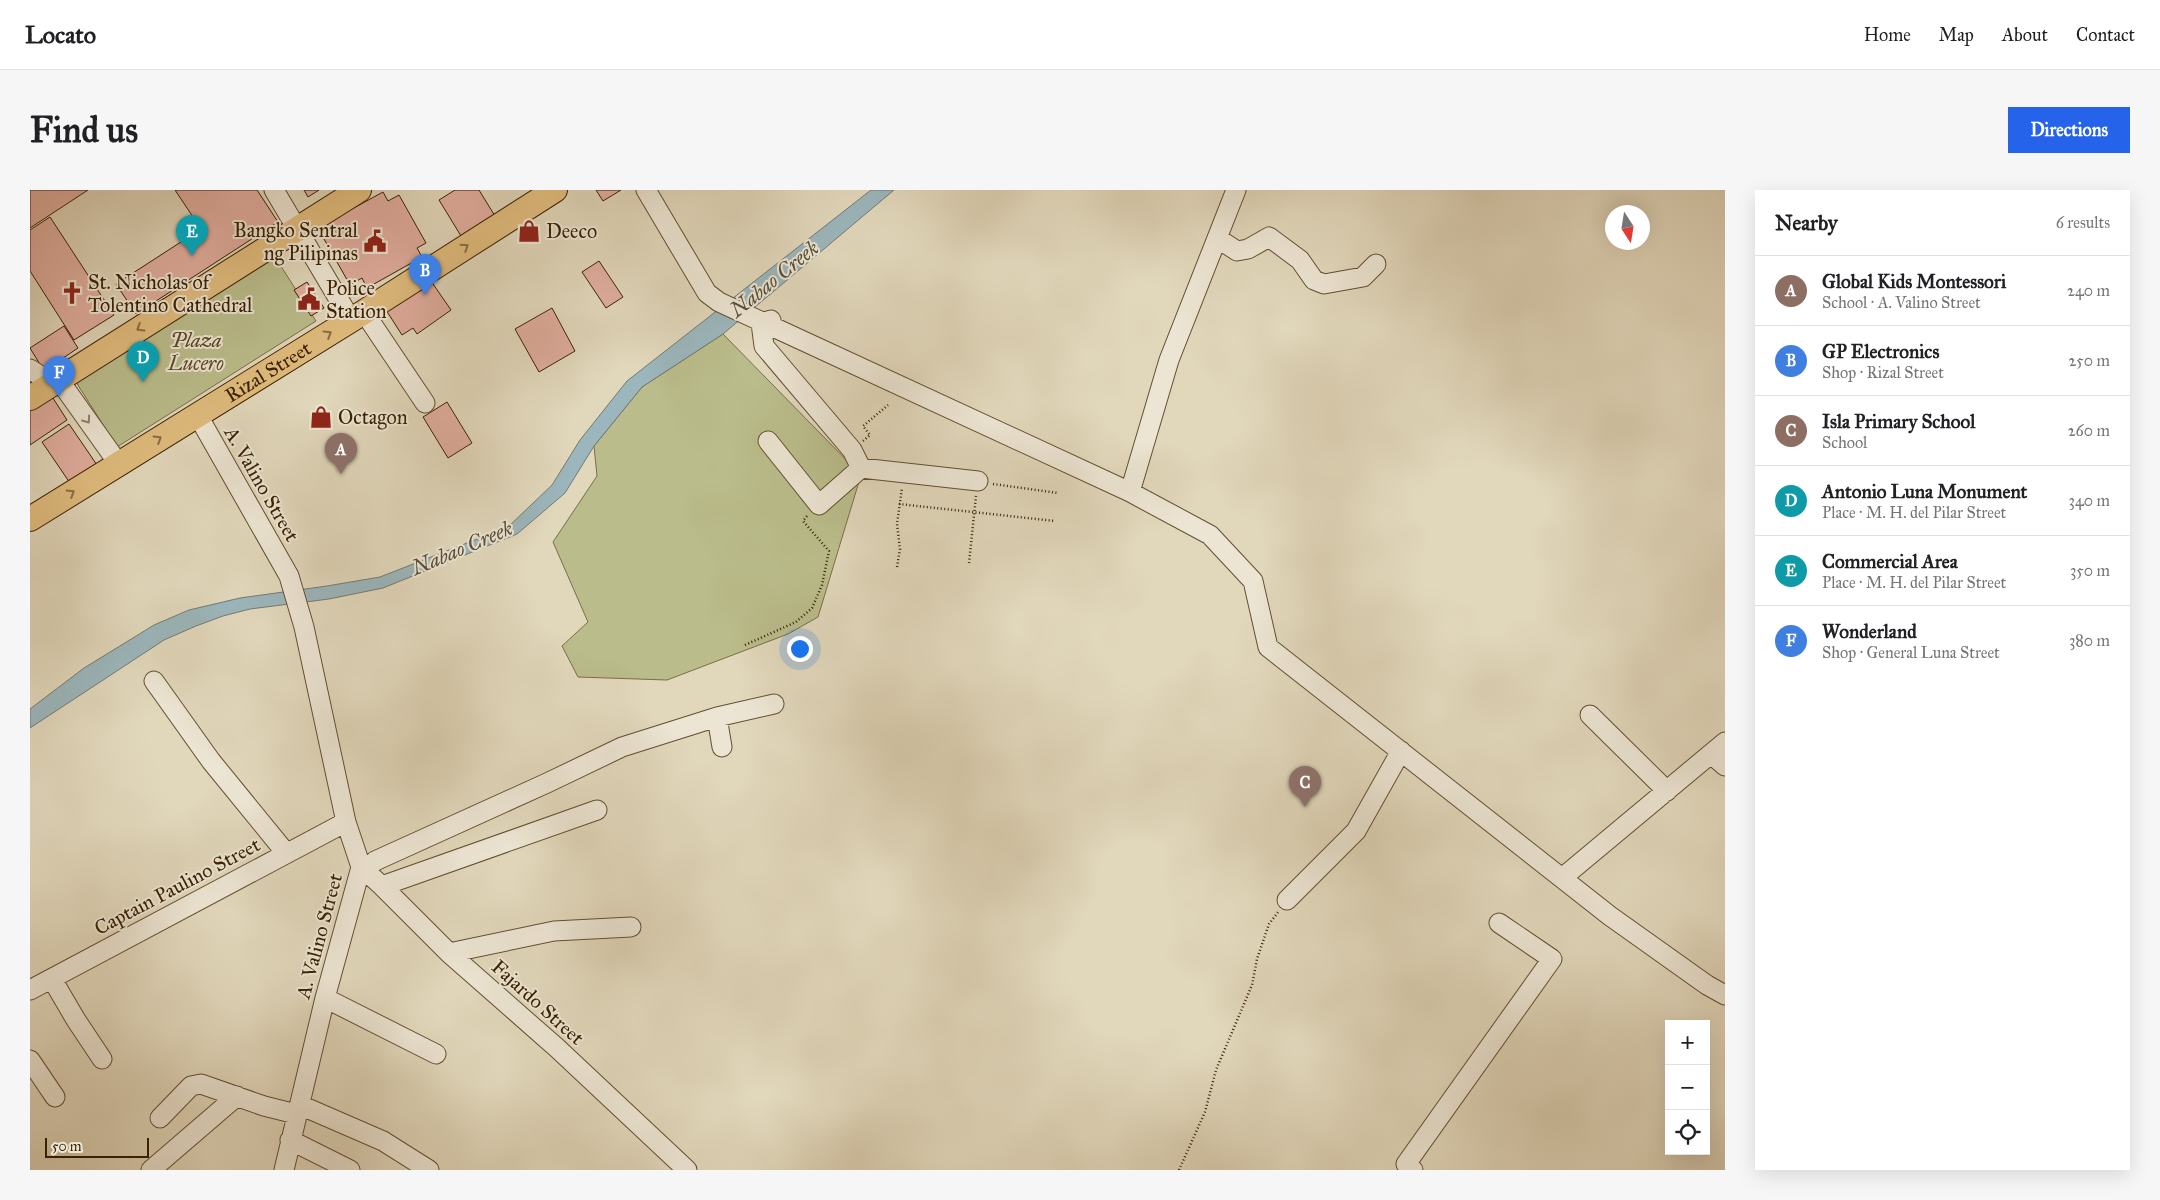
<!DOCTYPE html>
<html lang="en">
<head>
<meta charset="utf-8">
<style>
	:root { --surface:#fff; --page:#f6f6f6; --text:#202124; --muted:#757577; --line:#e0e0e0; --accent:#2563eb }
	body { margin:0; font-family:"IM FELL Great Primer",serif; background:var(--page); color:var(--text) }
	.controls { position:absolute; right:15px; bottom:15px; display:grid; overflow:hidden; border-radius:0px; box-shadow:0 5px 20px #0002 }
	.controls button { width:45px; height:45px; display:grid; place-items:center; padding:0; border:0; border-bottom:1px solid var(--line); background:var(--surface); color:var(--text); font:25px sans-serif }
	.compass { position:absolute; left:1575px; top:15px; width:45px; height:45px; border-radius:50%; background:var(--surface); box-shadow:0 5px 20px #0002; rotate:168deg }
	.scale { position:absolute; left:15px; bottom:12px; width:104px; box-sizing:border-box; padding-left:5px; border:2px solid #3a2102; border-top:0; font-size:14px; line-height:18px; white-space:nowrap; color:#3a2102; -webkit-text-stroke:4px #ece5d3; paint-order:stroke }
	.you { position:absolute; left:769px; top:458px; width:18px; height:18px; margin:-12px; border:4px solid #fff; border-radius:50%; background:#1a73e8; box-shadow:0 0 0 8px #1a73e833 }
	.badge { display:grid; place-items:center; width:32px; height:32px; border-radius:50%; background:var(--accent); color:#fff; font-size:16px; font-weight:700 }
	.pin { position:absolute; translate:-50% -41px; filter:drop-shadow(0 1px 2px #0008) }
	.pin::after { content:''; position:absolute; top:26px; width:18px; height:15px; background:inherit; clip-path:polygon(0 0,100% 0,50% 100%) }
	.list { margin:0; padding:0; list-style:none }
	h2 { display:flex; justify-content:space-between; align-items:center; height:65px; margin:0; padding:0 20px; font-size:21px }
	h2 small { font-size:16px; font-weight:400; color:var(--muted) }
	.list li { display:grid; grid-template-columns:32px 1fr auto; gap:15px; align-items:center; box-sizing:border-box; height:70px; padding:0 20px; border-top:1px solid var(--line) }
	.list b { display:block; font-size:19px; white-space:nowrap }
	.list p { margin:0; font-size:16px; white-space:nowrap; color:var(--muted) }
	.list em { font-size:16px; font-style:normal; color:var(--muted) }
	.icon { flex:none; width:28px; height:28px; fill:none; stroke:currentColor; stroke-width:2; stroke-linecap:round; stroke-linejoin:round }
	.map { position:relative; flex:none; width:1695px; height:980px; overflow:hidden; border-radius:0px }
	header { display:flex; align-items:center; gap:30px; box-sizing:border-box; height:70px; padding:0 25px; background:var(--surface); border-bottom:1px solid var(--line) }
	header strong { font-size:24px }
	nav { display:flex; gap:28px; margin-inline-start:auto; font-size:18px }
	.intro { display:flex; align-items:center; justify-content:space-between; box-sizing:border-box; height:120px; padding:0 30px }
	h1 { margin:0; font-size:35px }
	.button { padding:12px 22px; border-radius:0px; background:var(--accent); color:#fff; font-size:18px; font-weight:700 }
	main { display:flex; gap:30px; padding:0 30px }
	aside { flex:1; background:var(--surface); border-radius:0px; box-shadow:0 5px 20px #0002 }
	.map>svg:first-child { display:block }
	.green { fill:#babc8b; stroke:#7a6e46 }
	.water { fill:#9bb6bc; stroke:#747a72 }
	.building { fill:#e0ad9e; stroke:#3a2102 }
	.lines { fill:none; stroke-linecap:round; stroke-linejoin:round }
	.minor-casing { stroke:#644e30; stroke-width:21 }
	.major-casing { stroke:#3a2102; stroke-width:26 }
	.path { stroke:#3a2102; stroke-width:2.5; stroke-dasharray:1 2.5; stroke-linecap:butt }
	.minor { stroke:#ece5d3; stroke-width:19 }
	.major { stroke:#e0bc7e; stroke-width:24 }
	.oneway { stroke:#8d6e40 }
	.oneway2 { stroke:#93836a }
	.labels { text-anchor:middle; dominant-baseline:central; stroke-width:4; stroke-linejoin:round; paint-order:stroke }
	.poi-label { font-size:20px; fill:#3a2102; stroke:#ece5d3; text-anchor:start }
	.park-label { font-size:20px; font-style:italic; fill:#5a4824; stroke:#ece5d3 }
	.street-label { font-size:20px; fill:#3a2102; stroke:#ece5d3 }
	.water-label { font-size:21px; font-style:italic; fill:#574e3a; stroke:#ece5d3 }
</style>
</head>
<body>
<header>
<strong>Locato</strong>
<nav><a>Home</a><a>Map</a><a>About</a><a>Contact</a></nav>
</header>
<div class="intro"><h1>Find us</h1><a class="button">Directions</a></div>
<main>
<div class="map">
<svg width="1695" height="980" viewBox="0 0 1695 980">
	<rect width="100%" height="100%" fill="#e1d7bb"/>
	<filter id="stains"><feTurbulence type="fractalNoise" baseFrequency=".004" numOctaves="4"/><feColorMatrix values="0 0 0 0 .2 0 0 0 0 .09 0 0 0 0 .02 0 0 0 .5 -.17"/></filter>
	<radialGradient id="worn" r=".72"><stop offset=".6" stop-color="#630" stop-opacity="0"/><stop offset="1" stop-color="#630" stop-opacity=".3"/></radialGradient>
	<!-- green -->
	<path class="green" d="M245,67l41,64 -199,126 -41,-65z
		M693,144l138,141 -43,142 -30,17 -121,46 -89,-3 -16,-31 26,-24 -35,-80 44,-66 -3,-30 48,-59z"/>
	<!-- water -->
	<path class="water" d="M841,0h23l-171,144 -81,53 -48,59 -29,47 -48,41 -134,54 -54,11 -79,10 -27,7 -27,10 -32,14 -134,88v-19l54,-41 70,-43 35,-15 51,-12 87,-12 53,-9 128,-50 44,-42 28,-45 47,-59z"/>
	<!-- building -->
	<path class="building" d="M0,0h58l-58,38z
		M145,0h82l21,32 -142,92 -20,-30 85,-55z
		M274,0h15l-11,7z
		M425,0h24l16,26 -34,20 -22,-36z
		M566,0h25l-18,11z
		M353,2l5,9 11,-6 27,48 -9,5 5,9 -55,31 -5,-10 -12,7 -26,-46 11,-7 -5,-11z
		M20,27l64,98 -40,25 -44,-69v-41z
		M569,71l24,36 -17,11 -24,-36z
		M401,91l20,29 -34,24 -4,-6 -11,7 -16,-25z
		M277,92l17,26 -13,8 -17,-26z
		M522,118l23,43 -36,21 -24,-43z
		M34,136l14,22 -34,23 -14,-23z
		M21,205l16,25 -37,25v-36z
		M417,212l25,41 -24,15 -25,-41z
		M39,234l28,41 -27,18 -28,-41z"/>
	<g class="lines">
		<defs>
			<path id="minor" d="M244,0l77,130
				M616,0l61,103 12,9 411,190 80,43 43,46 15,66 342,269 97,69 18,10
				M1187,48l20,13 11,-2 21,-12 31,23 14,20 10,4 39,-7 13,-13
				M334,122l61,91
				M0,179l9,6 20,5 59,83
				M167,224l92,162 15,51 42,195 15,45 -36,131 -41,172
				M738,251l51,64 42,-37 -9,-18 -88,-104 -3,-23 10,-3
				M831,278l117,13
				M1100,302l39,-132 67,-170
				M124,491l57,80 75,92
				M1560,525l77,76
				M687,527l5,30
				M1681,564l14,12
				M331,677l21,19 67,67 108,95 130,122
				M336,680l9,-9 172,-78 75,-36 95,-30 57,-13
				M1532,688l163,-136
				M352,696l215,-76
				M1257,710l69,-69 45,-80
				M419,763l105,-22 77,-4
				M22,789l24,41 26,39
				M0,800l316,-168
				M295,808l111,56
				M0,870l25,37
				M270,915l83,36 46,29
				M130,928l31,-32 10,-2 63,22 32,8
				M260,950l60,30
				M121,980l86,-74
				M1383,980l-7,-6 146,-205 -53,-36"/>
			<g id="major">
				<path d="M0,208l329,-208"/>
				<path id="s1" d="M0,329l334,-207 191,-122"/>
			</g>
		</defs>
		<!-- minor casing -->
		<use href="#minor" class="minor-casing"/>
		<!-- major casing -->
		<use href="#major" class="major-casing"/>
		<!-- path -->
		<path class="path" d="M833,251l7,-6 -7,-9 25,-21
			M963,294l65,9
			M869,314l156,17
			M939,373l7,-67
			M867,377l3,-18 -3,-25 5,-36
			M715,455l51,-23 16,-14 10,-23 7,-34 -26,-30 4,-5
			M1149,980l26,-58 11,-42 36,-85 5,-26 12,-35 10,-13"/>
		<!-- minor -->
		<use href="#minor" class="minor"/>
		<!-- major -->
		<use href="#major" class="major"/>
	</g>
	<!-- one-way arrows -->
	<defs><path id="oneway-chevron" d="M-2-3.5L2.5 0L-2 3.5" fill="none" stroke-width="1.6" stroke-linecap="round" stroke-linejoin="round" transform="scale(1.25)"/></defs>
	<g class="oneway">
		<use href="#oneway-chevron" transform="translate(435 57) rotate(-33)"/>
		<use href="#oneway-chevron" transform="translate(110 138) rotate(148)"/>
		<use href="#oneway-chevron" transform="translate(298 144) rotate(-32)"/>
		<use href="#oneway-chevron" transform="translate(128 249) rotate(-32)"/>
		<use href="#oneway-chevron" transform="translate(41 303) rotate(-32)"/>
	</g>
	<use class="oneway2" href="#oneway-chevron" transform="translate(57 230) rotate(54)"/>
	<!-- icons -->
	<defs>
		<symbol id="shop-bare" viewBox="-9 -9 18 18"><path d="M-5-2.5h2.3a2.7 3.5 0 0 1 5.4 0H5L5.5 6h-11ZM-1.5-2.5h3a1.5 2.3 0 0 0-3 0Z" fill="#8f2418" stroke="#ece5d3" stroke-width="2.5" paint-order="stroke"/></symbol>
		<symbol id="civic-bare" viewBox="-9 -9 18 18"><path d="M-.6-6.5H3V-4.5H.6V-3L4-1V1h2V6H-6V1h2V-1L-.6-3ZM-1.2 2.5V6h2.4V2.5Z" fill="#8f2418" stroke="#ece5d3" stroke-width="2.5" paint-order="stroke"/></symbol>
		<symbol id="church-bare" viewBox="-9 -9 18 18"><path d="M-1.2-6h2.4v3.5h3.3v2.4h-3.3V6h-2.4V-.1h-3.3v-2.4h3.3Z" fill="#8f2418" stroke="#ece5d3" stroke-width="2.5" paint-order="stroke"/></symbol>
	</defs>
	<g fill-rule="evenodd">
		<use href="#shop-bare" x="483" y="25" width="32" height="32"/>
		<use href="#civic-bare" x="329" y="35" width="32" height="32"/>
		<use href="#church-bare" x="26" y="87" width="32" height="32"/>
		<use href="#civic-bare" x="263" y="93" width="32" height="32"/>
		<use href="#shop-bare" x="275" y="211" width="32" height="32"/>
	</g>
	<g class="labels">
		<!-- poi labels -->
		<g class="poi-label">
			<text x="328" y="40" text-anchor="end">Bangko Sentral<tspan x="328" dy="23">ng Pilipinas</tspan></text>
			<text x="516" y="41">Deeco</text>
			<text x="58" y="92">St. Nicholas of<tspan x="58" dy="23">Tolentino Cathedral</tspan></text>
			<text x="296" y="98">Police<tspan x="296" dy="23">Station</tspan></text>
			<text x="308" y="227">Octagon</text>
		</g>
		<!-- park labels -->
		<g class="park-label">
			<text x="166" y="150">Plaza<tspan x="166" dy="23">Lucero</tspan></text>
		</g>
		<!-- street labels -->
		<g class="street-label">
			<text stroke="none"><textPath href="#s1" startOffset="280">Rizal Street</textPath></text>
			<text transform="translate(232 294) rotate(60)">A. Valino Street</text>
			<text transform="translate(147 696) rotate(-28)">Captain Paulino Street</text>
			<text transform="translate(289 746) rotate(-75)">A. Valino Street</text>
			<text transform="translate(508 812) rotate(42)">Fajardo Street</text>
		</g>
		<!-- water labels -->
		<g class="water-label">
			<text transform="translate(744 89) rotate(-39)">Nabao Creek</text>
			<text transform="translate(432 358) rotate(-23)">Nabao Creek</text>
		</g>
	</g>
	<rect width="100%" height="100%" filter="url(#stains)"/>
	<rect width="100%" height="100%" fill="url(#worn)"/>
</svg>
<div class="controls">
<button>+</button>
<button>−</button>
<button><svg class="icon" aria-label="locate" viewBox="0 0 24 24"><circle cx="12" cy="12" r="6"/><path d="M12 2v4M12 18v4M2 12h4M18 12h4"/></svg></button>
</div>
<svg class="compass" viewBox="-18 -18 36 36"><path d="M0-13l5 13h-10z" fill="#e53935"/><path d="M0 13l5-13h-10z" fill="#757577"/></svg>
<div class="scale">50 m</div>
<div class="you"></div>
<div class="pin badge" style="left:311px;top:284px;background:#8d6e63">A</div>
<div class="pin badge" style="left:395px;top:105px;background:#3f7fe0">B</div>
<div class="pin badge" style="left:1275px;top:617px;background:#8d6e63">C</div>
<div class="pin badge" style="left:113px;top:192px;background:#0f9aa8">D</div>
<div class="pin badge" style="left:162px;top:66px;background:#0f9aa8">E</div>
<div class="pin badge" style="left:29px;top:207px;background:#3f7fe0">F</div>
</div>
<aside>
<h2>Nearby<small>6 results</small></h2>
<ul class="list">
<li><span class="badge" style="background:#8d6e63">A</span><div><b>Global Kids Montessori</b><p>School · A. Valino Street</p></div><em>240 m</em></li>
<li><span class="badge" style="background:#3f7fe0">B</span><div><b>GP Electronics</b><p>Shop · Rizal Street</p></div><em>250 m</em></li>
<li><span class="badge" style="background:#8d6e63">C</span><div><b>Isla Primary School</b><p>School</p></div><em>260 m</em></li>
<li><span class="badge" style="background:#0f9aa8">D</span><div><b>Antonio Luna Monument</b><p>Place · M. H. del Pilar Street</p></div><em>340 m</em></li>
<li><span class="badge" style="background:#0f9aa8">E</span><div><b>Commercial Area</b><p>Place · M. H. del Pilar Street</p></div><em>350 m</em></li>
<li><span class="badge" style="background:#3f7fe0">F</span><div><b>Wonderland</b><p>Shop · General Luna Street</p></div><em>380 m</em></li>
</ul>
</aside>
</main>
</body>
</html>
